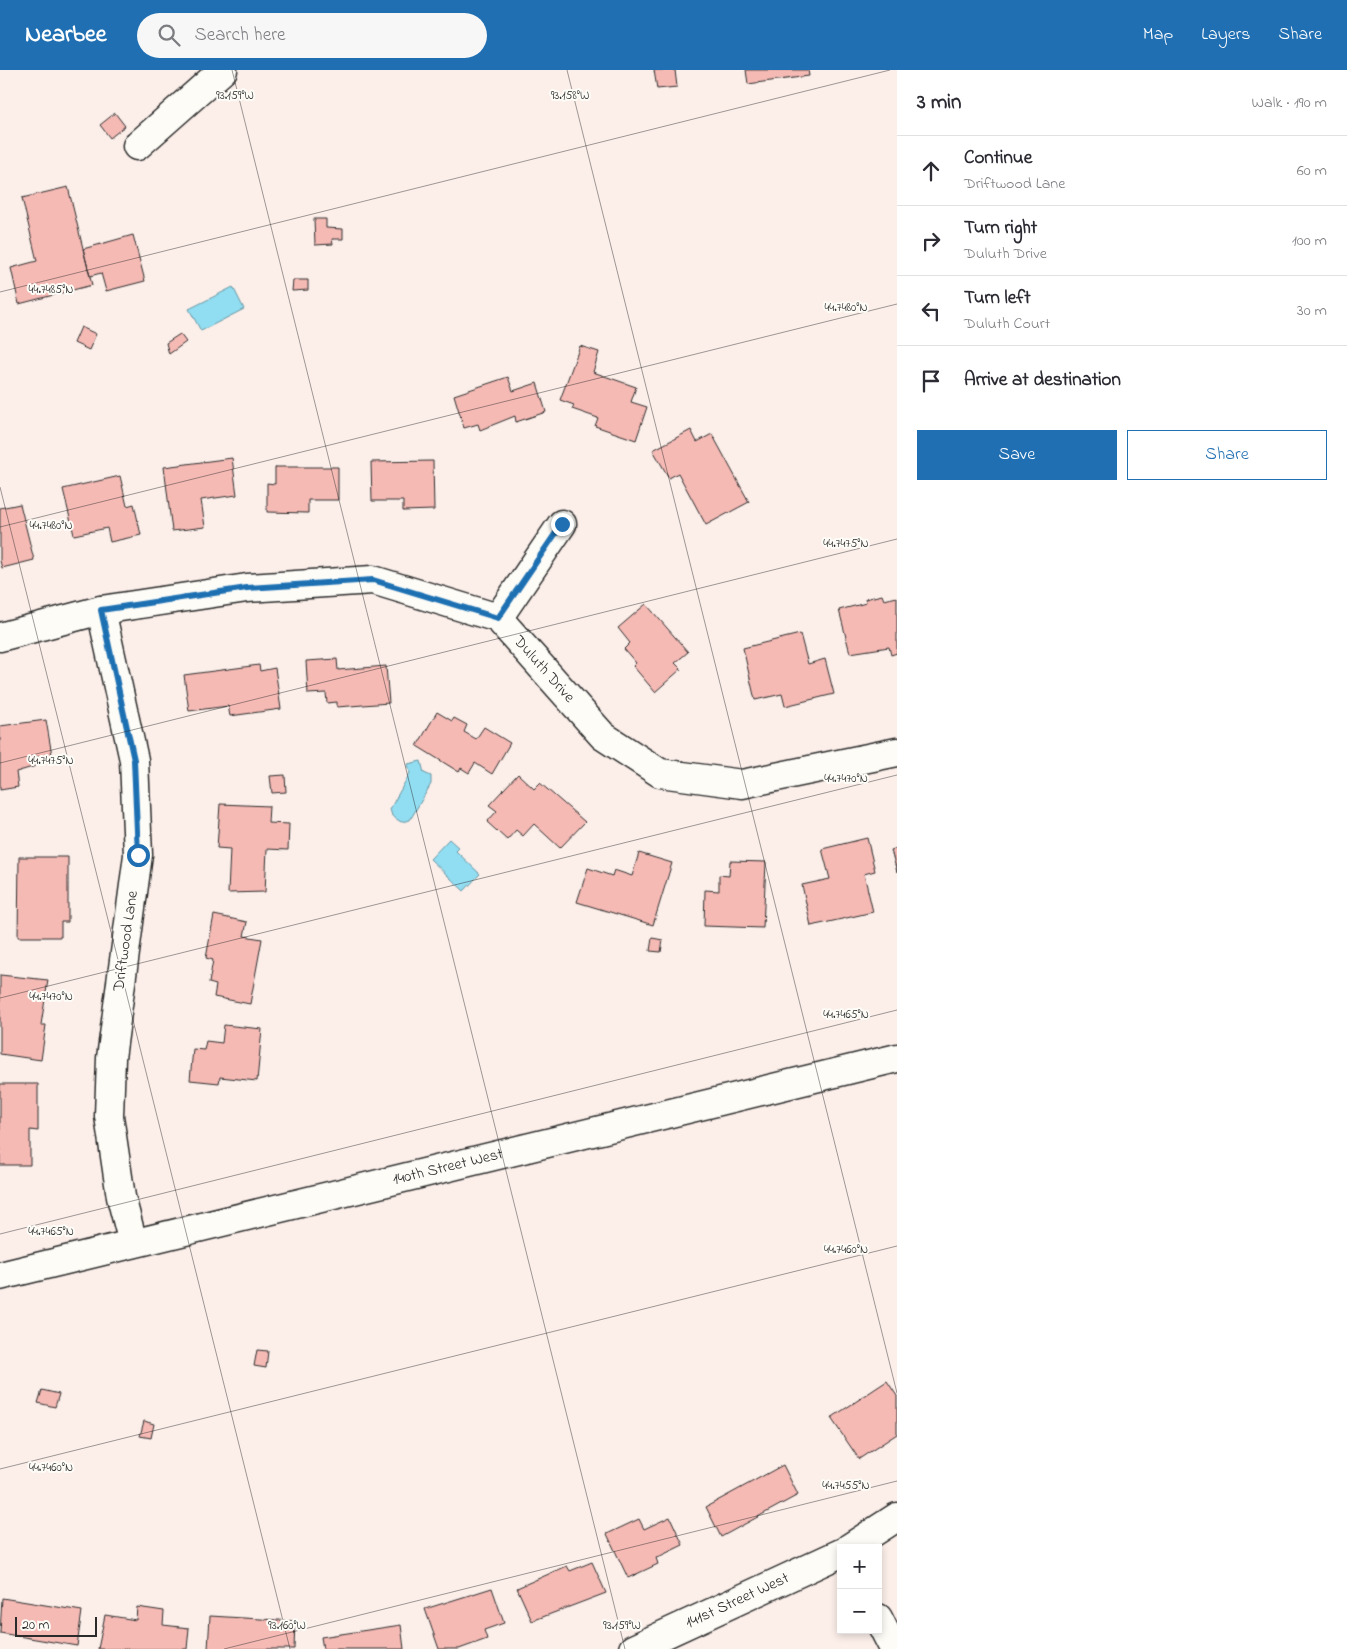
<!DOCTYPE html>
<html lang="en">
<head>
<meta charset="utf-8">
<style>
	:root { --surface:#fff; --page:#f7f7f7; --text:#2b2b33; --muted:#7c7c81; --line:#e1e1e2; --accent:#1f6fb2 }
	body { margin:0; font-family:"Indie Flower",sans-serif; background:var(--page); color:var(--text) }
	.controls { position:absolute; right:15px; bottom:15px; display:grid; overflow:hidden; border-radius:0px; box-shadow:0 2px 8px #0003 }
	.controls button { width:45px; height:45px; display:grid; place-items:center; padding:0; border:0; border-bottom:1px solid var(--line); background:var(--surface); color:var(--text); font:25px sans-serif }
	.scale { position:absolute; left:15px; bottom:12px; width:82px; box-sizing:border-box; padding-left:5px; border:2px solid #2b2b2b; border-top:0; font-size:14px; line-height:18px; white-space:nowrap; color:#2b2b2b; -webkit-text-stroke:4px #fdfcf7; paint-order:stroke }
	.stop { position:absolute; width:15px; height:15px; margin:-11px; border:4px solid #1f6fb2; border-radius:50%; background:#fff }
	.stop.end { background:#1f6fb2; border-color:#fff; box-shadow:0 1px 5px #0008 }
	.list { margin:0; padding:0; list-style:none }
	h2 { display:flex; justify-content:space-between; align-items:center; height:65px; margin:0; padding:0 20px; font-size:21px }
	h2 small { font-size:16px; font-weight:400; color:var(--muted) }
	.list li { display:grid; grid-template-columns:32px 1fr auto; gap:15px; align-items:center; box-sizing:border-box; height:70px; padding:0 20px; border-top:1px solid var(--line) }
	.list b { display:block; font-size:19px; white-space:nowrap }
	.list p { margin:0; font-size:16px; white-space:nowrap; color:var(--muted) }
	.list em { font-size:16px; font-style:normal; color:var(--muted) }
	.actions { display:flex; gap:10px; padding:15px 20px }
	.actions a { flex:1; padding:11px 0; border:1px solid var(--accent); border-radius:0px; text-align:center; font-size:18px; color:var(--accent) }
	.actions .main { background:var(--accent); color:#fff }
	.icon { flex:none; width:28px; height:28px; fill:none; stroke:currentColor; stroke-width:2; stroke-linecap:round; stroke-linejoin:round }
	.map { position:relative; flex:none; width:897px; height:1579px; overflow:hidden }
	header { display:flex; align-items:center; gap:30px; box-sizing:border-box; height:70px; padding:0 25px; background:var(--accent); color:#fff }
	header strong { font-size:24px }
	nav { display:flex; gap:28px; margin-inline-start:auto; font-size:18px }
	.search { width:350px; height:45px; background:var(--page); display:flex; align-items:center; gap:12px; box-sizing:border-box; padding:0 18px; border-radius:28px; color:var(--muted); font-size:19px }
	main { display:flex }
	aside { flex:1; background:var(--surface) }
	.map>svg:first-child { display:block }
	.water { fill:#91ddf2; stroke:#6896a2 }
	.building { fill:#f6bab5; stroke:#2b2b2b }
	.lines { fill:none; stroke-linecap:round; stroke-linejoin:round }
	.minor-casing { stroke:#2b2b2b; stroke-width:31 }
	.minor { stroke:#fdfcf7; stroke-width:28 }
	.route { stroke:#1f6fb2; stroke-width:6 }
	.ticks { fill:none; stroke:#2b2b2b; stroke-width:1; stroke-opacity:0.45 }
	.labels { text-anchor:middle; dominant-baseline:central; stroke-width:4; stroke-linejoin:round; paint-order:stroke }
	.street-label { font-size:16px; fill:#2b2b2b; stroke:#fdfcf7 }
	.ticks-label { font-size:12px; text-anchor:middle; fill:#2b2b2b; stroke:#fdfcf7; stroke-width:4; stroke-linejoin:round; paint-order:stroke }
</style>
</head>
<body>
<header>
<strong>Nearbee</strong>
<div class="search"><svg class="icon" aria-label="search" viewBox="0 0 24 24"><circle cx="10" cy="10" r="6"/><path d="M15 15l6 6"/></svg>Search here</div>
<nav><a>Map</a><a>Layers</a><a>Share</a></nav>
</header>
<main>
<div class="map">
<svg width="897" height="1579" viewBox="0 0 897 1579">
	<rect width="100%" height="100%" fill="#fcefea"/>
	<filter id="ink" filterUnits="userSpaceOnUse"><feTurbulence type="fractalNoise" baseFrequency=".02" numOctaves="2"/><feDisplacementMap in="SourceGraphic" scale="10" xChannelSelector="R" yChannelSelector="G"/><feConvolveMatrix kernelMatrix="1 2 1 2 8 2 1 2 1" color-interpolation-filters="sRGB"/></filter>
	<g filter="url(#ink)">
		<!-- water -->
		<path class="water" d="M233,217l11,22 -43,22 -12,-22z
			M421,691l3,12 7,3v8l-21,36 -9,2 -9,-6 -2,-7 20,-36 -2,-9z
			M449,769l10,9 -3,3 24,23 -16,17 -34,-32z"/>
		<!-- building -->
		<path class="building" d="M654,0h21l2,17 -20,2z
			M746,0h62l1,6 -61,8z
			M115,43l10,13 -15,12 -10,-13z
			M68,117l24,98 -73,19 -8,-36 26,-7 -15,-63z
			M314,149h12v9l17,1v10h-11l1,5 -18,1z
			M133,165l12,46 -39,10 -5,-18 -11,3 -7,-27z
			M293,210h15v10l-16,1z
			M81,257l15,7 -7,16 -15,-7z
			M180,264l6,8 -17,12 -3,-11z
			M580,276l19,6 -6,20 43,15 -5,15 16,5 -11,33 -41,-14 3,-8 -26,-9 2,-4 -14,-5z
			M508,307l5,14 24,-8 9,29 -30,10 -1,-6 -35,14 -2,-6 -14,4 -10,-33z
			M691,360l6,12 15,-8 37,68 -43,23 -28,-52 -9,5 -16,-28z
			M232,388l5,37 -36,5 4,27 -33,4 -8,-64z
			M433,391l1,49 -31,1v-10h-31l-1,-39z
			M275,397h63v33h-30v13l-41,-1v-29l8,1z
			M120,406l7,30 7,-2 7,31 -31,7 -3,-14 -33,7 -11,-46z
			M20,434l14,56 -32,8 -2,-7v-53z
			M882,525l2,5 13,-3v56l-6,2 -2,-8 -39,6 -11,-43 27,-7 -1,-4z
			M646,534l42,48 -13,11 6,6 -26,23 -22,-26 3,-3 -12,-14 6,-6 -12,-15z
			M800,564l8,30 17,-5 9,35 -49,12 -3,-12 -27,6 -12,-52z
			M337,589l1,11 48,-4 3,37 -52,4v-5l-10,1 -1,-10 -18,1 -2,-33z
			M259,595l1,6 15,-3 6,41 -51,7 -2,-10 -39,5 -5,-36z
			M437,642l15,9 2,-3 13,7 -3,7 12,7 8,-12 26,16 -18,31 -17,-11 -6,10 -8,-5 -2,4 -42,-26z
			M46,650l6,35 -17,2 1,9 -20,6 2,15 -18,3v-64z
			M518,704l16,15 6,-6 45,39 -25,26 -26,-24 -11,12 -7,-6 -9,10 -20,-18 10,-11 -8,-6z
			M285,705l1,17 -14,1 -2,-17z
			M220,734l49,2 -1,17 21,1 -1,26 -21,-1 -2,43 -37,1 2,-44 -13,-1z
			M867,768l8,33 -11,3 9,38 -62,14 -9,-41 28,-6 -8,-30z
			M897,778v24l-6,-22z
			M639,783l33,10 -19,62 -76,-23 11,-34 24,8 2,-6 18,6z
			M19,787h49v65h-7v15h-43z
			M730,791l36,1 -3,66 -59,-2 1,-36 14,1v-16l10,1z
			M214,845l33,7 -3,14 18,3 -12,65 -36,-7 2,-12 -7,-2 4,-23 -7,-2z
			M652,868l11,2 -2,12 -11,-1z
			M0,905l48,5 -7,45h5l-5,35 -41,-6z
			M224,955l38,4 -5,52 -37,-4 -1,6 -29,-3 3,-31 11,1 2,-9 16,2z
			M0,1014h38v47l-8,-1v35h-30z
			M257,1280l11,1 -2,17 -12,-2z
			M887,1311l10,15v38l-38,25 -28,-41z
			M42,1320l17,4 -4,13 -17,-4z
			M144,1351l10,3 -3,14 -11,-2z
			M783,1395l15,30 -77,42 -15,-30z
			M670,1447l13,28 -27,13 2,6 -30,14 -21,-44 32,-15 5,10z
			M592,1492l14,31 -74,28 -15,-33 50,-22 3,5z
			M492,1518l12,35 -20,7 3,9 -28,10h-20l-14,-40z
			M2,1528l80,13 -5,35 -77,-13z
			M137,1537l27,4 -1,14 26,3 -2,21h-89l7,-34 31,5z
			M210,1546l85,5 -1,28h-86z
			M401,1555l3,24h-81l-2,-12z"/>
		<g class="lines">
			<defs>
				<g id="minor">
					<path d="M137,76l86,-76"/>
					<path d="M101,540l33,150 4,95 -27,203 -2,58 12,81 12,46"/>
					<path d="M498,548l64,-94"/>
					<path id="s1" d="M0,567l101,-27 146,-22 126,-8 125,38 105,118 57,37 82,11 155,-32"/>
					<path id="s2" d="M0,1206l897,-218"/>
					<path d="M849,1478l48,-31"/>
					<path d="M878,1548l16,31"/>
					<path id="s3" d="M633,1579l208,-96"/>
				</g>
			</defs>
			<!-- minor casing -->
			<use href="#minor" class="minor-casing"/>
			<!-- minor -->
			<use href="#minor" class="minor"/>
		</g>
	</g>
	<g class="lines" filter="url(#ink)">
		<!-- route -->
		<path class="route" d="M138,785l-4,-95 -33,-150 146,-22 126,-8 125,38 64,-94"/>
	</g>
	<!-- ticks -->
	<path class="ticks" d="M232,0l393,1579M567,0l330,1323M0,222l890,-222M0,417l290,1162M0,457l897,-223M0,693l897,-224M0,928l897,-223M0,1164l897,-224M0,1399l897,-223M224,1579l673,-168"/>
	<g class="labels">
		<!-- street labels -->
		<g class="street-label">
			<text stroke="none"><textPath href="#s1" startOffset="578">Duluth Drive</textPath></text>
			<text transform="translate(126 871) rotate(-82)">Driftwood Lane</text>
			<text stroke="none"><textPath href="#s2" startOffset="461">140th Street West</textPath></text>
			<text stroke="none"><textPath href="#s3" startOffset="115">141st Street West</textPath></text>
		</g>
	</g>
	<g class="ticks-label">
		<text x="235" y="29">93.159°W</text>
		<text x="570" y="29">93.158°W</text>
		<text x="51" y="223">44.7485°N</text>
		<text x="846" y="241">44.7480°N</text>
		<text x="51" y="459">44.7480°N</text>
		<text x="846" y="477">44.7475°N</text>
		<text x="51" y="694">44.7475°N</text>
		<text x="846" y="712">44.7470°N</text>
		<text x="51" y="930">44.7470°N</text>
		<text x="846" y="948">44.7465°N</text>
		<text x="51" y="1165">44.7465°N</text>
		<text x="846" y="1183">44.7460°N</text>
		<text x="51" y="1401">44.7460°N</text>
		<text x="846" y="1419">44.7455°N</text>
		<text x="287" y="1559">93.160°W</text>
		<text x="622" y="1559">93.159°W</text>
	</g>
</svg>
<div class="controls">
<button>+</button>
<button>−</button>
</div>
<div class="scale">20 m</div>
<div class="stop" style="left:138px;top:785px"></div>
<div class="stop end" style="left:562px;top:454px"></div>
</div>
<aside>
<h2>3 min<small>Walk · 190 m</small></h2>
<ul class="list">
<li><svg class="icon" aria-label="ahead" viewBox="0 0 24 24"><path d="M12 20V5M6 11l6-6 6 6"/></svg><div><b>Continue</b><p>Driftwood Lane</p></div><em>60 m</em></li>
<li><svg class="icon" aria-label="right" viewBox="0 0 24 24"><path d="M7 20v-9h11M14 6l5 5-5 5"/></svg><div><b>Turn right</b><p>Duluth Drive</p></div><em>100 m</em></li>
<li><svg class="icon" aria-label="left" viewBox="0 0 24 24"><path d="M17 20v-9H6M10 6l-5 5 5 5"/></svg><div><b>Turn left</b><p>Duluth Court</p></div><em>30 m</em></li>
<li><svg class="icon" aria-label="arrive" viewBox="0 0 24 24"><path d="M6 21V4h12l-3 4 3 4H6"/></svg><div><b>Arrive at destination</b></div></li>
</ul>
<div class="actions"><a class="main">Save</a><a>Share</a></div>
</aside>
</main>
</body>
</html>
